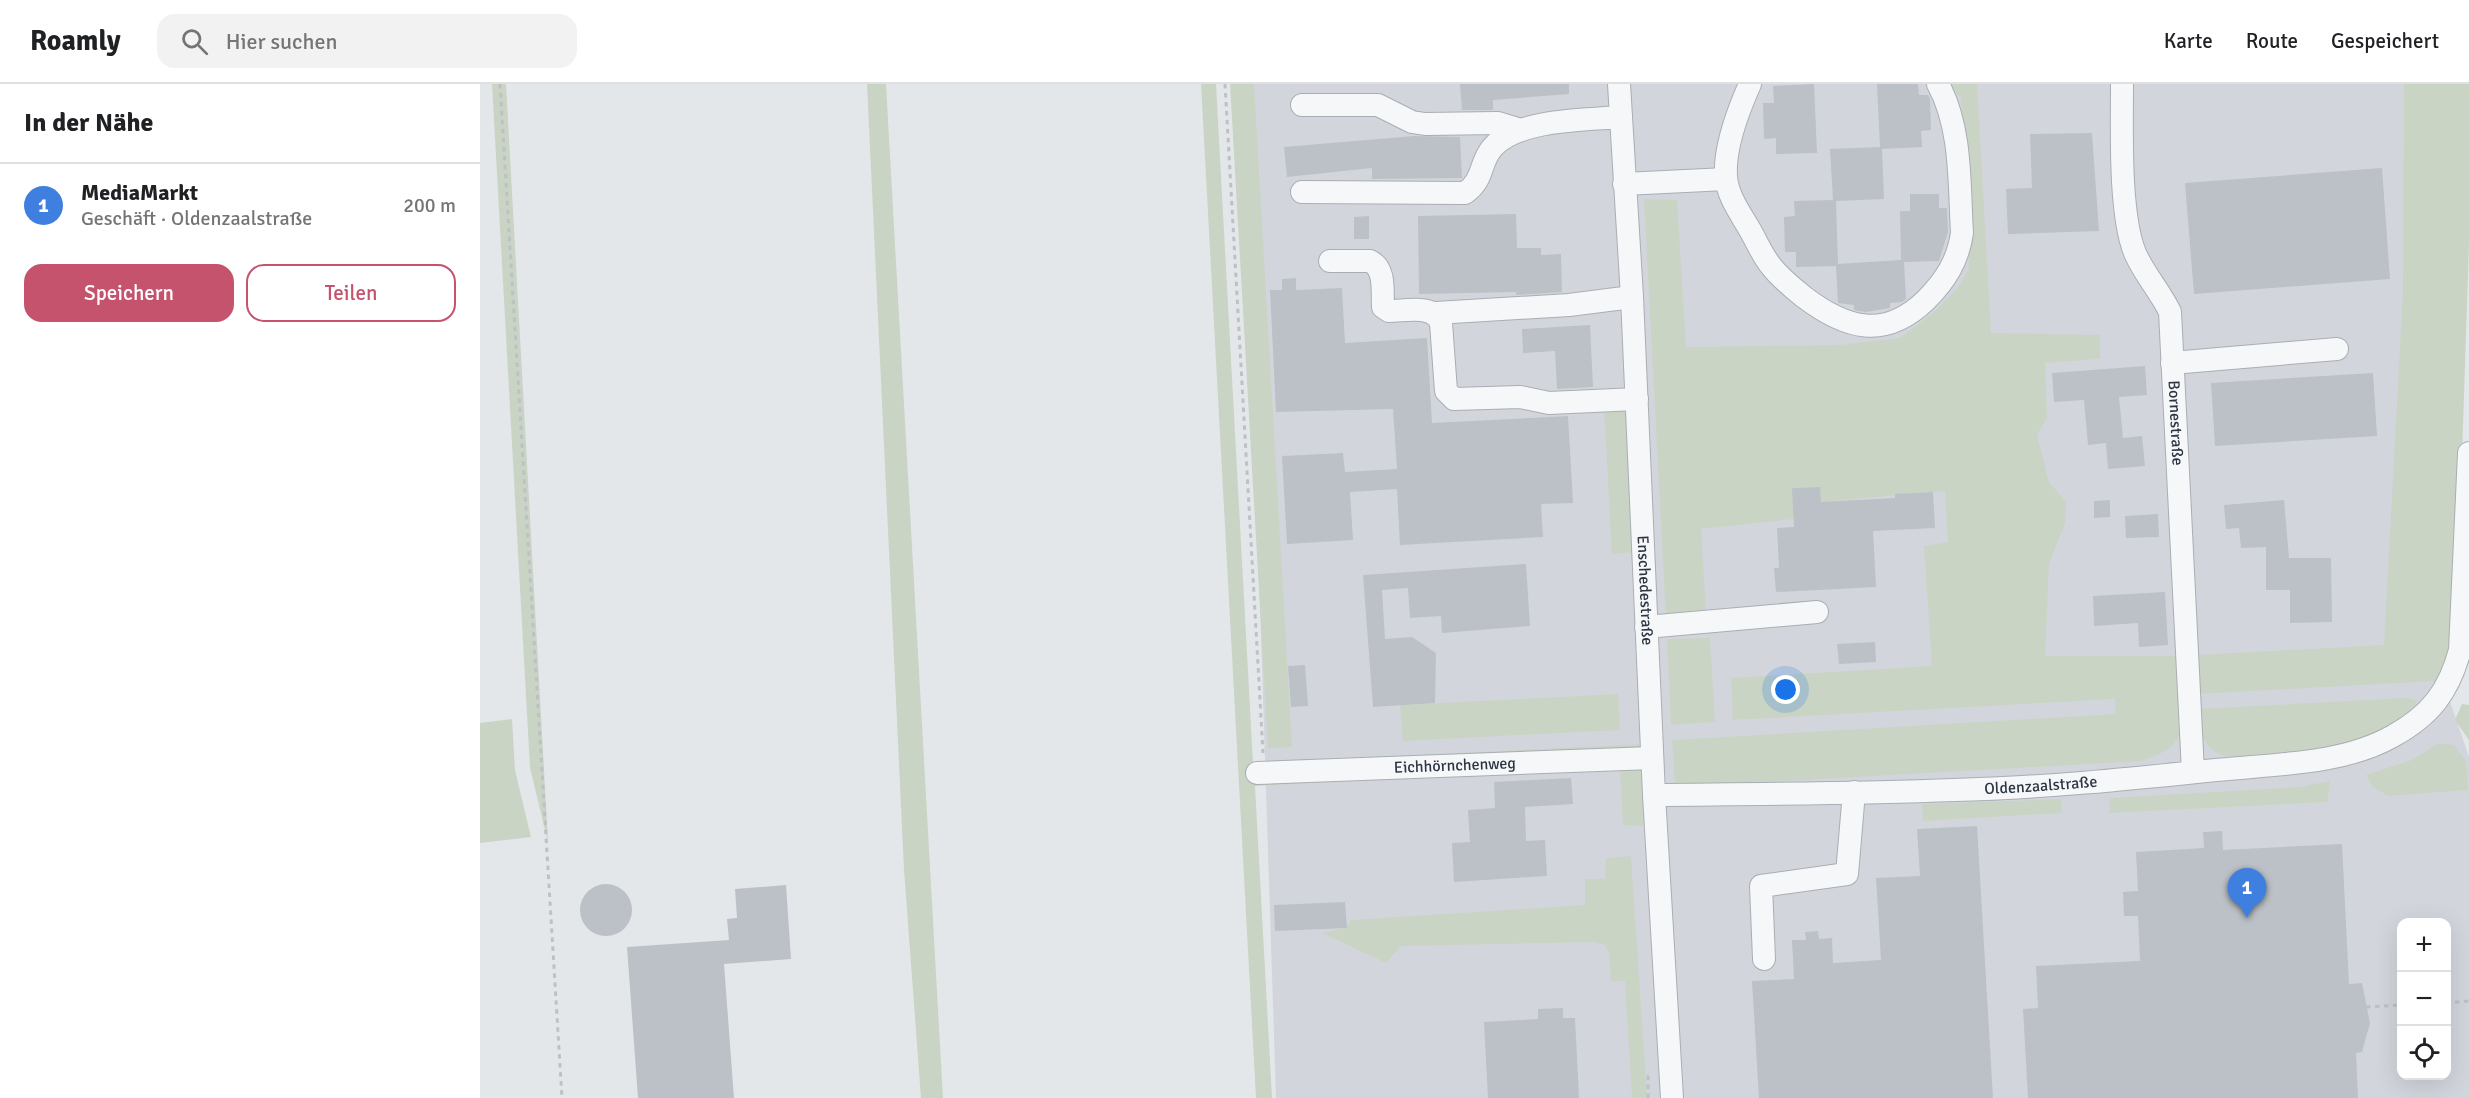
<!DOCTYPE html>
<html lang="de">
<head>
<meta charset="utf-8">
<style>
	:root { --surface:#fff; --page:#f2f2f2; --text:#202124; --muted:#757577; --line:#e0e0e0; --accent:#c5536e }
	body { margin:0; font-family:Signika,sans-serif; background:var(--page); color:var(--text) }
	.controls { position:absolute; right:18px; bottom:18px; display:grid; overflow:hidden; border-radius:12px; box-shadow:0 6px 24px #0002 }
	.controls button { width:54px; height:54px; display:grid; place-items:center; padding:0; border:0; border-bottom:2px solid var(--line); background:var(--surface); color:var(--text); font:30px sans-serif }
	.you { position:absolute; left:1306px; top:606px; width:21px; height:21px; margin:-15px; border:4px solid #fff; border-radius:50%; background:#1a73e8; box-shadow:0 0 0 9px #1a73e833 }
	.badge { display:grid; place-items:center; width:39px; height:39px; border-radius:50%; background:var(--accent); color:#fff; font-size:20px; font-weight:700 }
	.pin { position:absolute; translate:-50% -50px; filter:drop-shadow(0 2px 3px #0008) }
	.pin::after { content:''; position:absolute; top:32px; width:21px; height:18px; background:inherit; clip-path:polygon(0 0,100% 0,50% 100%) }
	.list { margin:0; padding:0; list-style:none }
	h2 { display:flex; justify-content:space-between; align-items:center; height:78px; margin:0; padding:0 24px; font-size:26px }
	h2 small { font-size:20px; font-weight:400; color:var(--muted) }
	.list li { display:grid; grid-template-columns:39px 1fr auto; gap:18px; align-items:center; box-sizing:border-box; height:84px; padding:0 24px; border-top:2px solid var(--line) }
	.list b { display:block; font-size:22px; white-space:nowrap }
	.list p { margin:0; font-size:20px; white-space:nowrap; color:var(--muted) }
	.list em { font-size:20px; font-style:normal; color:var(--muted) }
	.actions { display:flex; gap:12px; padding:18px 24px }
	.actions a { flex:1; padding:14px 0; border:2px solid var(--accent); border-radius:18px; text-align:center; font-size:21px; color:var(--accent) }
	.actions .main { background:var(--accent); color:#fff }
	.icon { flex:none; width:33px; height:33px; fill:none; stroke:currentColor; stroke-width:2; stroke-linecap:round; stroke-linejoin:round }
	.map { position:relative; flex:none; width:1989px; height:1014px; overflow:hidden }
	header { display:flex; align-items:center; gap:36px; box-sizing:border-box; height:84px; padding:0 30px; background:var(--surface); border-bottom:2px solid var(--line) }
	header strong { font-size:28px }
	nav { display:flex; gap:33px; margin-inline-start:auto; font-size:21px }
	.search { width:420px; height:54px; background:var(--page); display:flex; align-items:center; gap:15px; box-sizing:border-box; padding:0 21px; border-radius:18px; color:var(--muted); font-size:22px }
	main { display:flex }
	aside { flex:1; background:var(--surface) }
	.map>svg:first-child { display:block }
	.built { fill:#d2d6dc; fill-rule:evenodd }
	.green { fill:#cad4c5 }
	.building { fill:#bbc1c7 }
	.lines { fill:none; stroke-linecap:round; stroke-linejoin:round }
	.minor-casing { stroke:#a9aeb4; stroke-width:24 }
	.path { stroke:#bdc1c6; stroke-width:3; stroke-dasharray:4.5 4.5; stroke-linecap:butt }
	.minor { stroke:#f6f7f9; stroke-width:22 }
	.labels { text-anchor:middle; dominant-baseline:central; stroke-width:5; stroke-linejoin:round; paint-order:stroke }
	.street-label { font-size:16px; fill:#2c3642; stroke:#f3f6f8 }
</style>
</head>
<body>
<header>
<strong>Roamly</strong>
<div class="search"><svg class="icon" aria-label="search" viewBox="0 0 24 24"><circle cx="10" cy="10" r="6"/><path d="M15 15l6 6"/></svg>Hier suchen</div>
<nav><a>Karte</a><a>Route</a><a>Gespeichert</a></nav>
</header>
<main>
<aside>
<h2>In der Nähe<small></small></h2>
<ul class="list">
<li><span class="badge" style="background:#3f7fe0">1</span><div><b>MediaMarkt</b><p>Geschäft · Oldenzaalstraße</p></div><em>200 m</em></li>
</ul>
<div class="actions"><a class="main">Speichern</a><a>Teilen</a></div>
</aside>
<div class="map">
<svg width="1989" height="1014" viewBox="0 0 1989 1014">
	<rect width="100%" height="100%" fill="#e4e7ea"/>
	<!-- built -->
	<path class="built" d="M763,0h1186l13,594 27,79v341h-1193zM1922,838h44v154h-44z"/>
	<!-- green -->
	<path class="green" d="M12,0h14l42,758 -18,-74z
		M387,0h19l57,1014h-22l-17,-228z
		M721,0h15l37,679 392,-19 5,82 -27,-1 -3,-58 -365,19 17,312h-16z
		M750,0h24l38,663 -24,1z
		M1469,0h28l14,249 109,2v24l-55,4 2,56 -10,15 12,48 17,20 -1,21 -16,41 -4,92h133c0,15 6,69 1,80 -7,15 -23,20 -38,25l-462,26 -4,-4 -3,-43 444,-26 -1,-15 -382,21 -2,-42 201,-12 -8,-120 24,-4 -3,-51 -124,11 -1,-15 -27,1 1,31 -93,10 5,82 -40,7 -22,-419 33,1 9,147 153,-2 61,-7 33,-25 23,-23 13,-21 -8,-171z
		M1924,0h65v159l-13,400 -14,35 -7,3 -237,13 -2,-39 188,-10 19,-354z
		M1146,322l8,146 -22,2 -8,-147z
		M1230,554l5,84 -44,3 -4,-86z
		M1138,610l2,36 -217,11 -3,-36z
		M1925,614l10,2 1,5c-45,43 -94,45 -153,49 -16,1 -36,6 -49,-3 -14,-10 -14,-27 -15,-42z
		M1982,620l7,1v35l-14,-20z
		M32,635l3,51 16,67 -51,6v-120z
		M1959,659l15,2 12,16 2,29 -80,6 -15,-9 -7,-12 46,-15z
		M1850,697l-3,21 -218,11 1,-15 189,-11z
		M1581,715l1,14 -139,8 -1,-17z
		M1151,772l16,242h-15l-7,-117h-14l-2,-29 -4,-7 -12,-3 -192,4 -15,17 -64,-30 24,-5 5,-8 234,-15v-26h20l1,-21z"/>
	<!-- building -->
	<path class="building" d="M980,0h109v10l-76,6v10h-31z
		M1334,0l3,69 -41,1v-16l-12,1 -1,-36h11l-1,-17z
		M1397,0h41l1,11h9l2,4 1,31 -10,1 1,16 -40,2 2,50 -48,2 2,63 63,-4 -1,-49h10v-17h29v14h8l1,24 -9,29 -35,1 2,37 -4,3 -12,1v5l-24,4 -12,-2v-5l-16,-2 -2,-37 -40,1v-15h-11l-1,-35 11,-1 -1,-15 39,-1 -3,-51 50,-2z
		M1612,49l7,98 -91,3 -2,-45 26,-1 -2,-54z
		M934,52l46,1 2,41 -90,1v-11l-85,9 -3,-30z
		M1902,84l8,111 -196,15 -9,-111z
		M1036,130l1,34h24v7l20,-1 1,38 -46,3v-3l-97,2 -1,-78z
		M889,132v23h-15v-22z
		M816,194v12l46,-2 3,55 82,-5 5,85 136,-7 5,87 -32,1 2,33 -143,8 -3,-56 -47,3 3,48 -66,4 -5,-88 61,-3 2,19 52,-3 -4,-60 -117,3 -6,-122h12v-11z
		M1110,241l3,62 -36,2 -2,-38 -32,2 -1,-24z
		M1665,282l2,29 -28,2 4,41 19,-2 3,30 -37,3 -2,-26 -18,2 -4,-45 -30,2 -2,-29z
		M1893,289l4,63 -162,10 -4,-63z
		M1340,403l1,15 74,-4v-4l38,-2 2,36 -62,3 3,56 -100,5 -2,-24h5l-2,-40 17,-1 -2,-39z
		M1630,416v17l-16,1v-17z
		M1804,416l5,58h42l1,64 -42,1v-33h-24v-43l-25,1 -2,-20 -13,1 -2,-24z
		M1678,430l1,23 -33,1 -1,-22z
		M1046,480l4,62 -88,7 -1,-17 -31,2 -2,-30 -26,2 3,49 27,-2 24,16 -1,50 -62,4 -10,-132z
		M1685,508l3,53 -29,2 -1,-24 -44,3 -1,-30z
		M1395,558l1,20 -37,2 -2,-20z
		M825,581l3,41 -17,1 -3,-41z
		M1091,694l2,26 -48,3 1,34 19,-1 2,36 -93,6 -2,-39 18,-1 -2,-32 27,-2 -1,-26z
		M1497,742l16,272h-234l-7,-117 42,-2 -2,-39h14l-1,-8 13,-1 1,8 13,-1 1,25 48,-3 -5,-82 44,-2 -3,-47z
		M1742,747l1,19 119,-6 7,140 13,-1 8,40 -8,29 -6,1 2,45h-330l-5,-89 15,-1 -2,-42 104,-5 -2,-45h-14l-1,-24 15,-1 -2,-39 68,-4 -1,-16z
		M100 826a26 26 0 1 1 52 0a26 26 0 1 1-52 0Z
		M306,801l5,74 -67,5 10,134h-96l-11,-151 102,-7 -2,-21 10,-1 -2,-29z
		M865,818l2,26 -72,3 -1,-26z
		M1083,924v10h12l4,80h-91l-4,-76 54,-3v-10z"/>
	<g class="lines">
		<defs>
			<g id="minor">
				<path id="s1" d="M1139,0l13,213 22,498 18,303"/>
				<path d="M1270,0c-12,27 -26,63 -24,92 1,20 15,38 24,54 7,12 12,25 21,36 9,12 21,21 33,31 42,32 81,43 122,3 19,-19 32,-39 36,-67 -3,-49 0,-105 -24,-149"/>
				<path id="s2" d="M1642,0c0,44 -3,130 13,169 9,21 25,38 35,59l23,460"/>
				<path d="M822,21h76l34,17 13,2 73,-1 23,7"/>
				<path d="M1144,100l102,-5"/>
				<path d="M822,108l163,1c20,-14 14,-31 28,-46 25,-28 93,-27 128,-30"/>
				<path d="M850,177h40c16,8 12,30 13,46l6,4c18,0 45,-7 52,12l5,68 8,8 66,-2 29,6 88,-4"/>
				<path d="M956,229l133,-8 63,-8"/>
				<path d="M1692,279l165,-14"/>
				<path d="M1166,543l171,-15"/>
				<path id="s3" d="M777,689l395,-15"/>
				<path id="s4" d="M1174,711c100,-1 200,-1 300,-5 87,-2 175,-11 262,-20 57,-6 126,-5 177,-34 38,-21 56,-45 67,-86l9,-197"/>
				<path d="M1284,875l-3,-73 86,-12 7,-82"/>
			</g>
		</defs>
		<!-- minor casing -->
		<use href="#minor" class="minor-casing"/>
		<!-- path -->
		<path class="path" d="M20,0l62,1014
			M745,0l38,669
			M1966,919l23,-2
			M1886,923l36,-2
			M1168,1014v-21l2,-5"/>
		<!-- minor -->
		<use href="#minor" class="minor"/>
	</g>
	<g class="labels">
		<!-- street labels -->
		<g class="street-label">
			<text stroke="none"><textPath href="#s2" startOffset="350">Bornestraße</textPath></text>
			<text stroke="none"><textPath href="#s1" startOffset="507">Enschedestraße</textPath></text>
			<text stroke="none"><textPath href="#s3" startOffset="198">Eichhörnchenweg</textPath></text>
			<text stroke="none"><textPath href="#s4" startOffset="387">Oldenzaalstraße</textPath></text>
		</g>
	</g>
</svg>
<div class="controls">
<button>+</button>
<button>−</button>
<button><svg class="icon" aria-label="locate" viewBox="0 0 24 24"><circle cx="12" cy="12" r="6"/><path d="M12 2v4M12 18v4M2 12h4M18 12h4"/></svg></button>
</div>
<div class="you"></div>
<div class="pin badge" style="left:1767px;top:834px;background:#3f7fe0">1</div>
</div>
</main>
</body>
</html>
